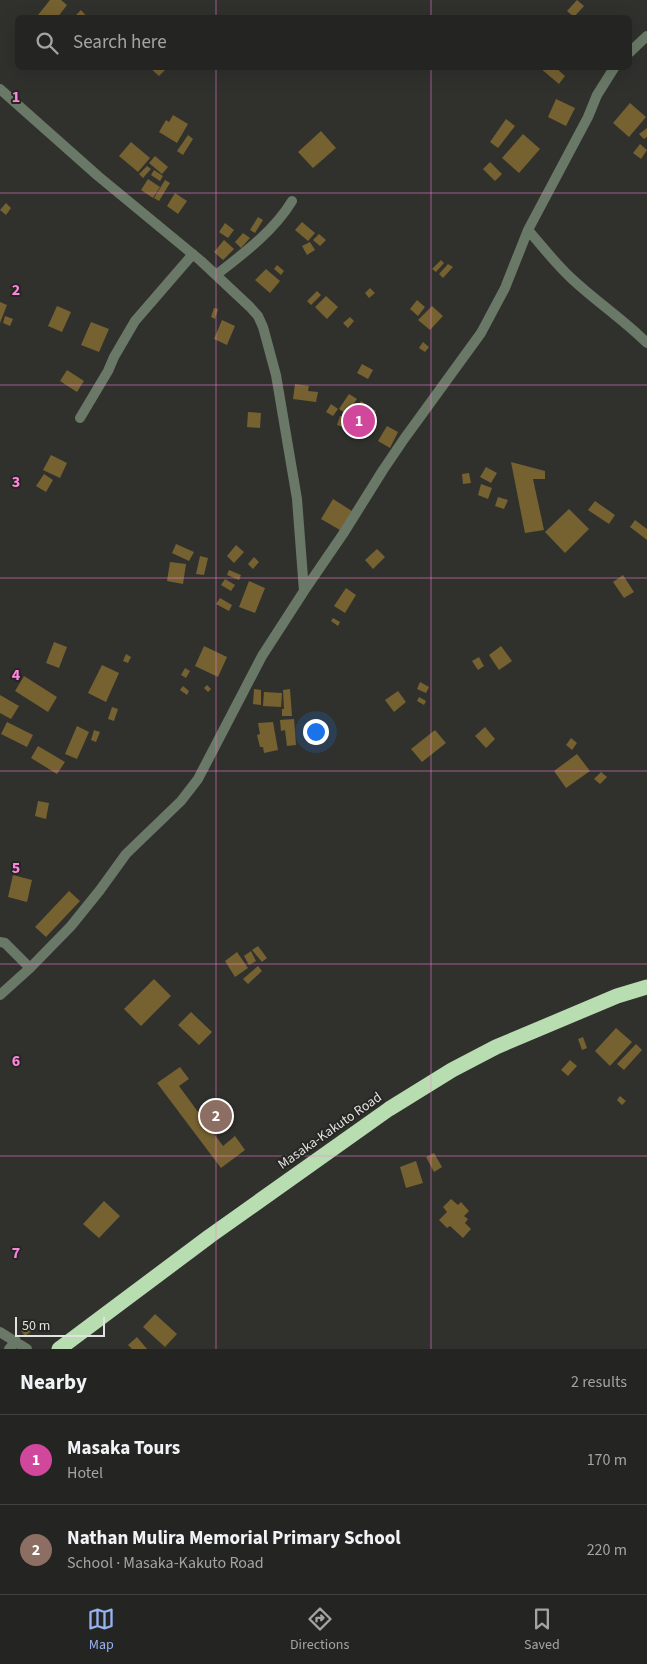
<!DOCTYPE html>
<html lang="en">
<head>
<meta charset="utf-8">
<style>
	:root { --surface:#242522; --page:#2c2d2a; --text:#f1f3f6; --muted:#a3a5a5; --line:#414240; --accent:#95b2f1 }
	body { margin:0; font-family:"Source Sans 3",sans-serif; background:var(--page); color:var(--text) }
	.scale { position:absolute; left:15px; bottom:12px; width:90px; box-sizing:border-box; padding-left:5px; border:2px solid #e2e2e0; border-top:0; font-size:14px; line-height:18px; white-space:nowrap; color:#e2e2e0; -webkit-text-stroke:4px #262723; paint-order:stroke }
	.you { position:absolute; left:315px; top:731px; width:18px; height:18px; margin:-12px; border:4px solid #fff; border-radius:50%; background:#1a73e8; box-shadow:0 0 0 8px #1a73e833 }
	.badge { display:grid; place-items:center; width:32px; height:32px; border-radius:50%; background:var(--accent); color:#fff; font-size:16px; font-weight:700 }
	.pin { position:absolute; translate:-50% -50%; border:2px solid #fff; box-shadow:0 1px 5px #0006 }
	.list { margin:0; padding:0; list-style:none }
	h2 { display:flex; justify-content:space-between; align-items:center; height:65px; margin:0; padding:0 20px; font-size:21px }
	h2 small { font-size:16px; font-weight:400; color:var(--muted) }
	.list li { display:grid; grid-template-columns:32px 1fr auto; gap:15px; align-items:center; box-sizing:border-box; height:90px; padding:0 20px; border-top:1px solid var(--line) }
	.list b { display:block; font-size:19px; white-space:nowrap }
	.list p { margin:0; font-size:16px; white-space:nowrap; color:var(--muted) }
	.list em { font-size:16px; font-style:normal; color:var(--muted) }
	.icon { flex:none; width:28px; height:28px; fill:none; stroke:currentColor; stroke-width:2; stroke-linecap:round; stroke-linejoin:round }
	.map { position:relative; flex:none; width:647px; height:1349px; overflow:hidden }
	.search { position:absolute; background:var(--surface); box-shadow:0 5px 20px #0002; left:15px; right:15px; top:15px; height:55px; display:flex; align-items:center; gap:12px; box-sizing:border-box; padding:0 18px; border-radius:8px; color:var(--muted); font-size:19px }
	.sheet { height:245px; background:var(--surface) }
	nav { display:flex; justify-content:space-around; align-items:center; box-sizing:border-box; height:70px; border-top:1px solid var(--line); background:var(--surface); font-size:14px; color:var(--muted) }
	nav a { display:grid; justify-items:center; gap:2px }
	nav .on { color:var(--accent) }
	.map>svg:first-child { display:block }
	.building { fill:#766131 }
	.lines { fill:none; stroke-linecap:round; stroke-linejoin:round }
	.street { stroke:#6a7967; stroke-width:10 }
	.highway { stroke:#b8ddb1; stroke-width:15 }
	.grid { fill:none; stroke:#fe85df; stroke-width:1; stroke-opacity:0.55 }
	.labels { text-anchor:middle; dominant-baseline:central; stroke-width:4; stroke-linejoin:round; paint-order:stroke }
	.street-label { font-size:14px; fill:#e2e2e0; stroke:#262723 }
	.grid-label { font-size:16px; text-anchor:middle; font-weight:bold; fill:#fe85df; stroke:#262723; stroke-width:4; stroke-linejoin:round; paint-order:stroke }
</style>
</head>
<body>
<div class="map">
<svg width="647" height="1349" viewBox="0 0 647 1349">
	<rect width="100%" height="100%" fill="#30312d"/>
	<!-- building -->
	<path class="building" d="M50,0h11l6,5 -10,13h-16l-3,-3z
		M577,0l7,6 -10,11 -7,-6z
		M81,10l7,8h-11l-2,-2z
		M150,68h17l-8,8z
		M540,68h16l9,8 -6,8z
		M556,99l19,9 -9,18 -18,-9z
		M630,103l16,14 -17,20 -16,-14z
		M173,115l15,9 -11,19 -18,-11 7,-12 3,2z
		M506,119l9,7 -17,22 -8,-6z
		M647,128v9l-3,2 -5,-5z
		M321,131l15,17 -23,20 -15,-16z
		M523,134l17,15 -21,24 -17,-15z
		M188,135l5,4 -10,16 -6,-4z
		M131,142l19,16 -12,14 -19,-16z
		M640,144l7,6 -6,9 -8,-6z
		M155,156l13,11 -6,7 -13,-11z
		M490,162l12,12 -7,7 -12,-12z
		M147,166l4,3 -8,9 -4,-4z
		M154,170l9,6 -3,5 -9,-6z
		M148,179l12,8 -7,11 -12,-8z
		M165,180l5,3 -11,18 -5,-3z
		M175,193l12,8 -9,13 -11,-8z
		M6,203l5,5 -5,7 -6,-5z
		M258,217l5,3 -8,13 -5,-3z
		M302,222l13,11 -7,8 -13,-11z
		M225,223l9,7 -6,8 -9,-6z
		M243,233l7,5 -9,10 -6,-6z
		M319,234l7,6 -6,6 -7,-6z
		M224,240l10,9 -11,11 -9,-8z
		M310,242l5,8 -8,5 -5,-9z
		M441,260l3,3 -8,9 -4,-3z
		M448,264l5,3 -10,11 -4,-4z
		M277,265l7,6 -3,4 -7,-6z
		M266,269l14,12 -10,12 -15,-13z
		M370,288l5,5 -6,5 -4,-5z
		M317,291l4,4 -10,10 -4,-4z
		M326,296l12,11 -11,12 -12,-12z
		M417,300l8,7 -7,9 -8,-7z
		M0,302l7,3 -7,18z
		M57,306l14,6 -9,20 -14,-6z
		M432,306l11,10 -13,14 -12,-10z
		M214,308l4,1 -3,10 -4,-2z
		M5,316l8,3 -3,7 -7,-3z
		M350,317l4,4 -6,7 -5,-5z
		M222,320l13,6 -8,19 -13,-6z
		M91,322l18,7 -10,23 -18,-7z
		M423,342l6,5 -4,5 -6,-4z
		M362,364l11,6 -5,9 -11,-6z
		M67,370l17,11 -7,11 -17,-11z
		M295,384l14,2 -1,5 10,1 -2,10 -23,-3z
		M349,394l8,5 -11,15 -7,-5z
		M361,401l15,10 -6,8 -15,-10z
		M331,404l7,5 -5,7 -7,-4z
		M248,412l13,1 -1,15 -13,-1z
		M349,413l18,8 -8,12 -22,-8 3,-9 6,2z
		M387,426l11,6 -8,16 -12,-7z
		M51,455l16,8 -7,15 -17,-8z
		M511,462l34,9v8h-12l11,51 -19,3z
		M486,467l11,6 -6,10 -11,-6z
		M469,473l2,10 -8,1 -1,-10z
		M44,474l9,6 -7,12 -10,-6z
		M481,484l11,4 -4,11 -10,-4z
		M498,497l10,3 -4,9 -9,-3z
		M333,499l19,12 -12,19 -19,-11z
		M595,501l20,14 -6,9 -21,-14z
		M569,509l20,20 -24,24 -20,-21z
		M635,520l12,9v11l-17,-13z
		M176,544l18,8 -5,9 -17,-8z
		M236,545l8,7 -10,11 -7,-7z
		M377,549l8,8 -12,12 -8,-9z
		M200,556l8,2 -4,17 -8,-1z
		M254,557l5,5 -6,7 -5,-5z
		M170,562l16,2 -3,20 -16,-3z
		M229,570l12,5 -2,5 -12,-5z
		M623,575l11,17 -10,6 -11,-16z
		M225,579l10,6 -4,6 -10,-6z
		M249,581l16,7 -10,25 -16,-6z
		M346,588l10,7 -11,18 -11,-7z
		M220,598l12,7 -3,6 -13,-7z
		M333,618l7,4 -2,4 -7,-5z
		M54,642l13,5 -8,21 -13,-5z
		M204,646l23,11 -9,20 -23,-11z
		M501,646l11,15 -13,9 -10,-15z
		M126,654l5,3 -3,6 -5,-2z
		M479,657l5,9 -6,4 -6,-9z
		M102,665l17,8 -13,29 -18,-9z
		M185,668l5,3 -4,7 -5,-3z
		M24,676l33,21 -9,15 -33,-21z
		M420,682l9,5 -3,6 -9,-4z
		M207,685l4,4 -3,3 -4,-4z
		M183,686l6,5 -2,4 -7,-5z
		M254,689l7,1v15l-8,-1z
		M290,689l2,27h-10v-7h2l-1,-19z
		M398,691l8,11 -12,10 -9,-12z
		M264,692l18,1 -1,14 -18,-1z
		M0,695l19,11 -8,13 -11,-6z
		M419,697l7,4 -2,4 -7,-4z
		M112,707l6,2 -4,12 -6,-2z
		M294,719l2,26 -9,1 -2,-16 -4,1 -1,-11z
		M7,722l26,13 -6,12 -26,-13z
		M273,722l5,28 -14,3 -1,-6h-3l-3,-12 3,-1 -2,-11z
		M77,726l12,6 -12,27 -12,-5z
		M485,727l10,12 -9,9 -11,-12z
		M94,730l6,2 -4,10 -5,-2z
		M435,730l11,13 -24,19 -11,-13z
		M571,738l6,5 -5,7 -6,-5z
		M38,746l27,16 -8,12 -26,-16z
		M577,754l13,17 -24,17 -12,-17z
		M601,772l6,5 -7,7 -6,-5z
		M38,801l11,2 -3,16 -11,-3z
		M13,875l19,5 -5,22 -19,-5z
		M69,891l11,10 -34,36 -11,-10z
		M258,946l9,12 -5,4 -10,-12z
		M251,951l5,10 -7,4 -5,-9z
		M237,952l11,16 -13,9 -10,-16z
		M258,966l4,5 -14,13 -5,-5z
		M154,979l17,17 -30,30 -17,-17z
		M191,1012l21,20 -13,13 -21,-20z
		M616,1028l16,14 -22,24 -15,-15z
		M583,1037l4,11 -5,2 -4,-11z
		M636,1044l6,6 -18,20 -7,-6z
		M570,1060l7,6 -9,10 -7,-6z
		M180,1067l9,12 -10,7 44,60 12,-10 10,14 -24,18 -64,-85z
		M620,1096l6,5 -4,4 -5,-5z
		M434,1153l8,14 -8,5 -8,-15z
		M416,1161l7,22 -17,5 -6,-21z
		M451,1199l7,6 3,-3 8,9 -5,5 4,3 -3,4 6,6 -8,9 -13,-12 -3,2 -8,-8 8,-8 -4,-5z
		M104,1201l16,15 -21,22 -16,-14z
		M155,1314l22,20 -12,13 -22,-20z
		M28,1326l4,5 -7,5 -4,-5z
		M137,1337l10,12h-15l-4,-4z"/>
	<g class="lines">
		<!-- street -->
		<path class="street" d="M630,52l17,-16
			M0,89l98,87 103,85 49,46 8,9 5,11 13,48 21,124 7,92
			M528,230c14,16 27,33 42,47 24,23 53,42 77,66
			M216,275c27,-21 58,-44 76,-74
			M80,418l28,-47 6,-14 21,-36 58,-67
			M0,942l5,1 25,25
			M0,995l30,-27 41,-42 29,-36 26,-36 55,-53 17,-22 64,-123 42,-65 39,-57 40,-64 21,-31 77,-106 24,-45 23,-58 60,-113 9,-22 17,-27
			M0,1332l27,17
			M9,1349l7,-8"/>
		<!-- highway -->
		<path class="highway" d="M59,1349l151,-113 179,-127 63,-39 44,-23 121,-51 30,-9"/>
	</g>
	<!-- grid -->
	<path class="grid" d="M216,0v18M431,0v18M216,68v1281M431,68v1281M0,193h647M0,385h647M0,578h647M0,771h647M0,964h647M0,1156h647"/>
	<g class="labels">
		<!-- street labels -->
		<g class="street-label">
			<text transform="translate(330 1131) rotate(-35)">Masaka-Kakuto Road</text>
		</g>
	</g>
	<g class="grid-label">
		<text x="16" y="102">1</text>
		<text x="16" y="295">2</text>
		<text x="16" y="487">3</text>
		<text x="16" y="680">4</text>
		<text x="16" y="873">5</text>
		<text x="16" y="1066">6</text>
		<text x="16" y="1258">7</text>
	</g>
</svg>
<div class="scale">50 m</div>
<div class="you"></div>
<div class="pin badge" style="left:359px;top:421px;background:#d1479c">1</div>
<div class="pin badge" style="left:216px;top:1116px;background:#8d6e63">2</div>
<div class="search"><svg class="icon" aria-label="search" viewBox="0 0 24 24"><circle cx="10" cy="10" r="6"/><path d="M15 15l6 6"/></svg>Search here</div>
</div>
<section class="sheet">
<h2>Nearby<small>2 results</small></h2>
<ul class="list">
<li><span class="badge" style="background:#d1479c">1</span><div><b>Masaka Tours</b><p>Hotel</p></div><em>170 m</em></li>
<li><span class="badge" style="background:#8d6e63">2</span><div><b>Nathan Mulira Memorial Primary School</b><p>School · Masaka-Kakuto Road</p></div><em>220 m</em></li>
</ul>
</section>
<nav>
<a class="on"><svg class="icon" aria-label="map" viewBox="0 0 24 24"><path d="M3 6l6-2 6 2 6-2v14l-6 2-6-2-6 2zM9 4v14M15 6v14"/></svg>Map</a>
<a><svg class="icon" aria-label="directions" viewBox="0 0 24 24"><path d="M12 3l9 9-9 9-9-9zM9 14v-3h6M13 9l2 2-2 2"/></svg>Directions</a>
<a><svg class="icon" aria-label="saved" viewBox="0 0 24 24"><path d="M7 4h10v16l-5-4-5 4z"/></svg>Saved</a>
</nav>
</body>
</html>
